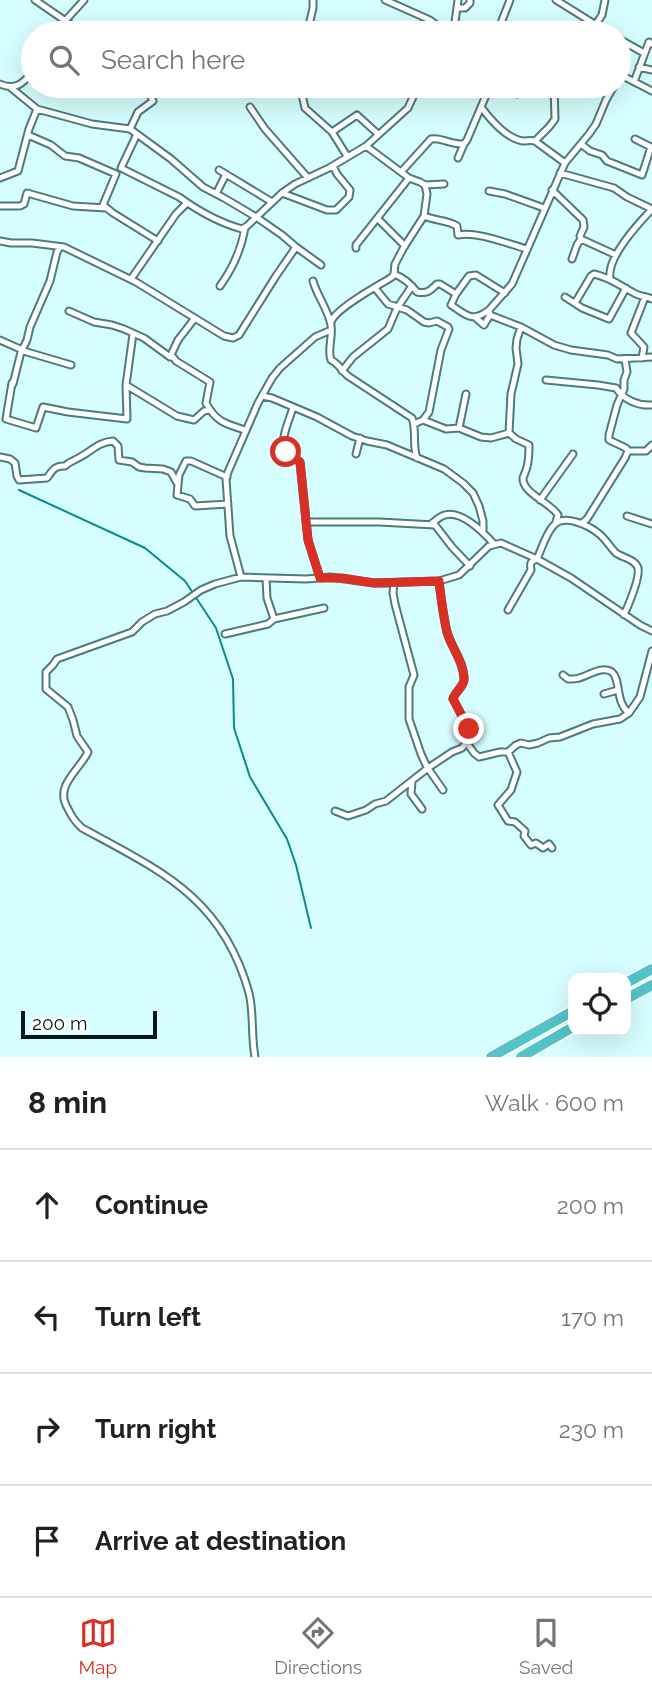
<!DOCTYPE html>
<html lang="en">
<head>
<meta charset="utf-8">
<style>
	:root { --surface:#fff; --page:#f2f2f2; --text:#202124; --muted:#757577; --line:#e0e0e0; --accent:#d93025 }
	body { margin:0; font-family:Raleway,sans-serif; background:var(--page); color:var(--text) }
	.controls { position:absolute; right:21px; bottom:21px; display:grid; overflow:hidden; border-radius:14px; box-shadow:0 7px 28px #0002 }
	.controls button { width:63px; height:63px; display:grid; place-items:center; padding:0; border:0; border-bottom:2px solid var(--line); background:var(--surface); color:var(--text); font:35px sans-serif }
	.scale { position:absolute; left:21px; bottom:18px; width:136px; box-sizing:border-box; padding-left:7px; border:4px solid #051718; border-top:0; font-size:19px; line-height:24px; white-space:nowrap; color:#051718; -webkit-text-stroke:5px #fff; paint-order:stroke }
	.stop { position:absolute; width:21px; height:21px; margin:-16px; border:5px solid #d93025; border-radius:50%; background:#fff }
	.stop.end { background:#d93025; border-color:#fff; box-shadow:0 2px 7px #0008 }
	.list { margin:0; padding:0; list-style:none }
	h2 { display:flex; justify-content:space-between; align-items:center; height:91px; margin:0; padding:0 28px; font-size:30px }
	h2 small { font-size:23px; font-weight:400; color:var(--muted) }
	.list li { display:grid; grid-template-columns:46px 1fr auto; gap:21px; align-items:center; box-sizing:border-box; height:112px; padding:0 28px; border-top:2px solid var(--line) }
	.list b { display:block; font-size:26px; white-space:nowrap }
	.list em { font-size:23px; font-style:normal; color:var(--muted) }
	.icon { flex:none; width:38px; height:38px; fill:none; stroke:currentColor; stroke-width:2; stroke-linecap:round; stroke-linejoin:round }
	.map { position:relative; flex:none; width:652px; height:1057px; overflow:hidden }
	.search { position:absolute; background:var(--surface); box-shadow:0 7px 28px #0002; left:21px; right:21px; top:21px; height:77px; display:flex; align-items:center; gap:18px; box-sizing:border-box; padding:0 24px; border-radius:38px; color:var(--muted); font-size:26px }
	.sheet { height:539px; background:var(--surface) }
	nav { display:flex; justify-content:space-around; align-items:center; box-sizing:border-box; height:98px; border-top:2px solid var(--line); background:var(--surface); font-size:19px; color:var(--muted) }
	nav a { display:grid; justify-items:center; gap:4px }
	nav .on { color:var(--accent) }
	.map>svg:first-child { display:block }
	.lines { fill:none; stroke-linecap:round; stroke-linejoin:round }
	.stream { stroke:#068b91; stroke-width:2 }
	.minor-casing { stroke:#4d7a7d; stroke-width:9 }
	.motorway-casing { stroke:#fff; stroke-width:13 }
	.minor { stroke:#fff; stroke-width:5 }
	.motorway { stroke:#54c3c8; stroke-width:10 }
	.route { stroke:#d93025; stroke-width:9 }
</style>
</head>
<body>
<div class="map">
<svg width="652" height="1057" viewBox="0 0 652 1057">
	<rect width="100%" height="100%" fill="#d6fdff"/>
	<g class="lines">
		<!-- stream -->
		<path class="stream" d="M19,490l126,58 40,33 31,47 17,51 1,49 16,49 37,62 9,26 15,63"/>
		<defs>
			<path id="minor" d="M35,0l48,33
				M385,0l45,20 8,6 31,7
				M556,0l53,33
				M458,8h7l5,-5v-3
				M309,25l4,-17v-8
				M454,29l4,-29
				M59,33l6,-12 19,-21
				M497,33l13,-33
				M590,33l12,-18 3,-15
				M619,39l25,14
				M639,67l13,3
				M619,74l33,17
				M634,82l15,-40 3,2
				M0,84c16,7 23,-1 33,-12
				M296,86l5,4 4,18 27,24 15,24
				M439,86l10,7h6l5,-7
				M528,86l26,8
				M10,87l27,22 55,15 38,5 41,30 32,28 21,11 32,19 26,18 14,12 25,18
				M517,94l4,-8
				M250,107l15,22 43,49
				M481,107c9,12 26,32 42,34 4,0 8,-1 12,0l30,22
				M130,129l8,-17 15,-11 -4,-8 -13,-7
				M332,132l25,-17 21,19
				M137,134l-16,34 58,29c18,13 41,26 63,32l5,-3 35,-33 13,-9 34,-16 37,-22 42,-38 10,-22
				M28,135l23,10 14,11 14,2 37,16 -13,31 10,8 45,28
				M635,139l16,8
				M535,141l14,-14 6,-8 -1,-33
				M581,144l9,7 12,4 5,6 35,14 9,-28
				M458,158l6,-14
				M219,170l53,32
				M401,172l30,-33c11,-2 19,6 33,5l3,-4 23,-54
				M560,173l54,15 13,9 25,12
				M0,178l18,-7 11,-42 8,-20
				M425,185l19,-1
				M552,190l31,30 1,7 -4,9 1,3 -4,6 -5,14
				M489,191l16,3 39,14
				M282,193l45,17h9l13,-13 1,-7 -13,-16 -4,-8
				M216,194l10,-20
				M0,206h20l4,-2 3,-11 46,13 33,2
				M424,216c12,5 23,4 33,10l1,9c19,-4 50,9 69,14
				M378,219l27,27
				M581,239l35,16
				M0,241l11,2h21l32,4 72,35 88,54 9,2 6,-3 37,-59 20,-29
				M60,247l-3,5 -7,29 -20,46 -3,13 -6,12 -8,32 -1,-1 -6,36 30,9 7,-21 25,5 59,7 -1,-34 7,-51
				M356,248v-3l53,-67
				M394,274c10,4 17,10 23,18 10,2 13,-1 20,-8h3l16,10 -5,11c15,10 21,18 38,5l1,5 31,12 33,18 17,5 37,5 9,4 35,-2
				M610,278c-3,-21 28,-54 42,-69
				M131,279l45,-65 11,-11
				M313,281c4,15 15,28 18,44 2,13 -4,25 0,35 8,4 10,10 17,16l64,42c5,13 0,27 5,40
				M220,286c13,-18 21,-35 25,-58
				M375,288l13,16 19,6 17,12 5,1 8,-2 11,6 1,2 -8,21 -12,62 -6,8 -9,4
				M456,294l13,-18 7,-1 29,18
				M565,297l17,11 27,11 17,-31
				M575,303l16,-27 3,-2c18,4 26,12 42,20 6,3 10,2 16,5
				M489,310l23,-26 53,-121 24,-29 7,-10 10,-24 8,-14
				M69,311l25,11 18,3 12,4 20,9 26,19 8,-17 17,-22
				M476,318l8,7 6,-10
				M331,322c5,-14 47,-36 61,-45l2,-3 1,-10 9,-17 20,-31 3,-22 -2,-9 -5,-3 -11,-4 -43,-32
				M0,340l27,12 44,13
				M170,357h3l3,4 34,21 -4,21c10,19 20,21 39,27
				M642,358l2,-11 -13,-14 14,-36
				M625,359l2,13 -3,8v9l-7,16 -8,30v5l17,8 2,3h18l6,-6
				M342,371l11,-14 35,-28 9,-21 15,-22
				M546,380l52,5 18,3c8,12 22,18 36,17
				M126,385l51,31 17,4 10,-9 5,-1
				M262,396l10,2 45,19 35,19 15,5 20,4 57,24 19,14 10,10 6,13 4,15v10
				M293,407c-3,13 -15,33 -6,45 2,5 9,7 13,10l8,78 12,38
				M423,420l23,9 13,-1 22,9 10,1 18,-5 7,6 13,6c0,8 0,15 -2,22 -1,4 -3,8 -4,11 -1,15 28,25 35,37l-2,7
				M459,428l7,-34
				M509,433l2,-39 7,-30 -2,-16 1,-9 4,-12
				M356,454l4,-16
				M0,457l10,2 5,4 2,13 2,4 28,-2c5,-7 8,-13 18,-12 5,-5 9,-5 15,-9 12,-6 18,-15 33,-16l5,5 1,14 13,2 7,5 6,1 18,1 8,3 6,11
				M227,477l-36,-16h-5l-7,14 -2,20 13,4 5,7 33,-2
				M540,500l33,-46
				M627,516l25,8
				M306,522h73l56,3 17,22 18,19
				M582,523l5,-4 38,-61 3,-7
				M431,524c4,-3 9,-8 14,-9 17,-5 39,18 49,29
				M241,577l-11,-41 -4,-57 2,-7 30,-69 14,-25 8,-10 35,-31 16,-7
				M266,578l1,20 7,21
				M394,583l-1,10 2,11 19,71 -5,12v32l12,35 6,13 16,23
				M508,610l23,-40c-1,-6 -1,-9 6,-11 5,-11 9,-26 17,-34 10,-11 34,0 44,8 7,5 12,14 18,20 7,5 19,6 22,15 2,10 -10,38 -14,47
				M225,634l43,-10 6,-5 50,-11
				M563,675l5,4c3,0 9,0 11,-1 9,-2 23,-13 33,-6 9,8 3,30 17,41
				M604,694l14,-4
				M467,743l7,10 5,4 21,-5h8l8,-7 5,-2 8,2 9,-2 11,-5 11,-1 33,-13 27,-5 9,-6 11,-16 12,-46
				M508,752l9,20 -6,18 -13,15 10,16 7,1 10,9 -1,5 7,9 5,-2 7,5 6,-4 3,4
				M412,781l-1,13 11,15
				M335,811l13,5 18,-6 9,-6 11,-3 42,-33 24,-16 10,-4 6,-8 1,-11 -16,-30c2,-7 10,-11 11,-19 1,-17 -13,-33 -17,-48 -4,-17 -6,-34 -8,-51
				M255,1057c-4,-21 -1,-44 -6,-64 -26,-95 -88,-122 -167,-165 -8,-7 -11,-13 -16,-23 -10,-20 14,-36 22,-53l-11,-16 -4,-16 -5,-13 -22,-18v-17l7,-7 4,-6 75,-27 10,-10 13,-8 12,-3 17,-9 17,-12 14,-6 26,-7 65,2 24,-2 44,6 65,-2 20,-6 30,-29 12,-3 36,16 34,19 69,47 12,6"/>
			<path id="motorway" d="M626,983l26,-14
				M626,999l26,-14
				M491,1057l82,-46
				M521,1057l52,-30"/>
		</defs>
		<!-- minor casing -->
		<use href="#minor" class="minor-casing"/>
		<!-- motorway casing -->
		<use href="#motorway" class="motorway-casing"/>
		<!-- minor -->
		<use href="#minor" class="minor"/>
		<!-- motorway -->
		<use href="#motorway" class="motorway"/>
	</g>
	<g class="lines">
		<!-- route -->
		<path class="route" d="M286,452l14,10 8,78 12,38h22l32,5 65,-2c2,17 4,34 8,51 4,15 17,30 17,48 -1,7 -9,12 -11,19l16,30"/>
	</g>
</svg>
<div class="controls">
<button><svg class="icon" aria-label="locate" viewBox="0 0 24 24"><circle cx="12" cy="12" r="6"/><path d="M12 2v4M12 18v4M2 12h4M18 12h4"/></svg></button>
</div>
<div class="scale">200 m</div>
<div class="stop" style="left:286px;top:452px"></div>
<div class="stop end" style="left:469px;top:729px"></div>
<div class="search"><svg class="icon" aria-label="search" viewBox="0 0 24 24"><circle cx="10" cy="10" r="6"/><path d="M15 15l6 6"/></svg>Search here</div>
</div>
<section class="sheet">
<h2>8 min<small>Walk · 600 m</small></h2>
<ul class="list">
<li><svg class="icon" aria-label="ahead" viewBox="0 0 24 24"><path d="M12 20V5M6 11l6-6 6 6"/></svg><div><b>Continue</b></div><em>200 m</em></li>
<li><svg class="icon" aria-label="left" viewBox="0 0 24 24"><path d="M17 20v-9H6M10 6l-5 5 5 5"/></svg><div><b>Turn left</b></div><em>170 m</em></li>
<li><svg class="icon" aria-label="right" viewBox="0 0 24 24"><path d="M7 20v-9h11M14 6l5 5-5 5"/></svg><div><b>Turn right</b></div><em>230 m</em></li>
<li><svg class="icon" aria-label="arrive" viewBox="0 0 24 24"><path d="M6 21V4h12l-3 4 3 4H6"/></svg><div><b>Arrive at destination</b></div></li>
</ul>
</section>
<nav>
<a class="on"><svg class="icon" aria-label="map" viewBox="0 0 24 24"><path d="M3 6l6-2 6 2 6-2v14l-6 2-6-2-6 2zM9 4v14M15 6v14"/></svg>Map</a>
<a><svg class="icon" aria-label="directions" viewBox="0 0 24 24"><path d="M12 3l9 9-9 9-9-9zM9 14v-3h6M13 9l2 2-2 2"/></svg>Directions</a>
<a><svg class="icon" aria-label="saved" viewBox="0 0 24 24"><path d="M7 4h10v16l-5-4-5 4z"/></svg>Saved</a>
</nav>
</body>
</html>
